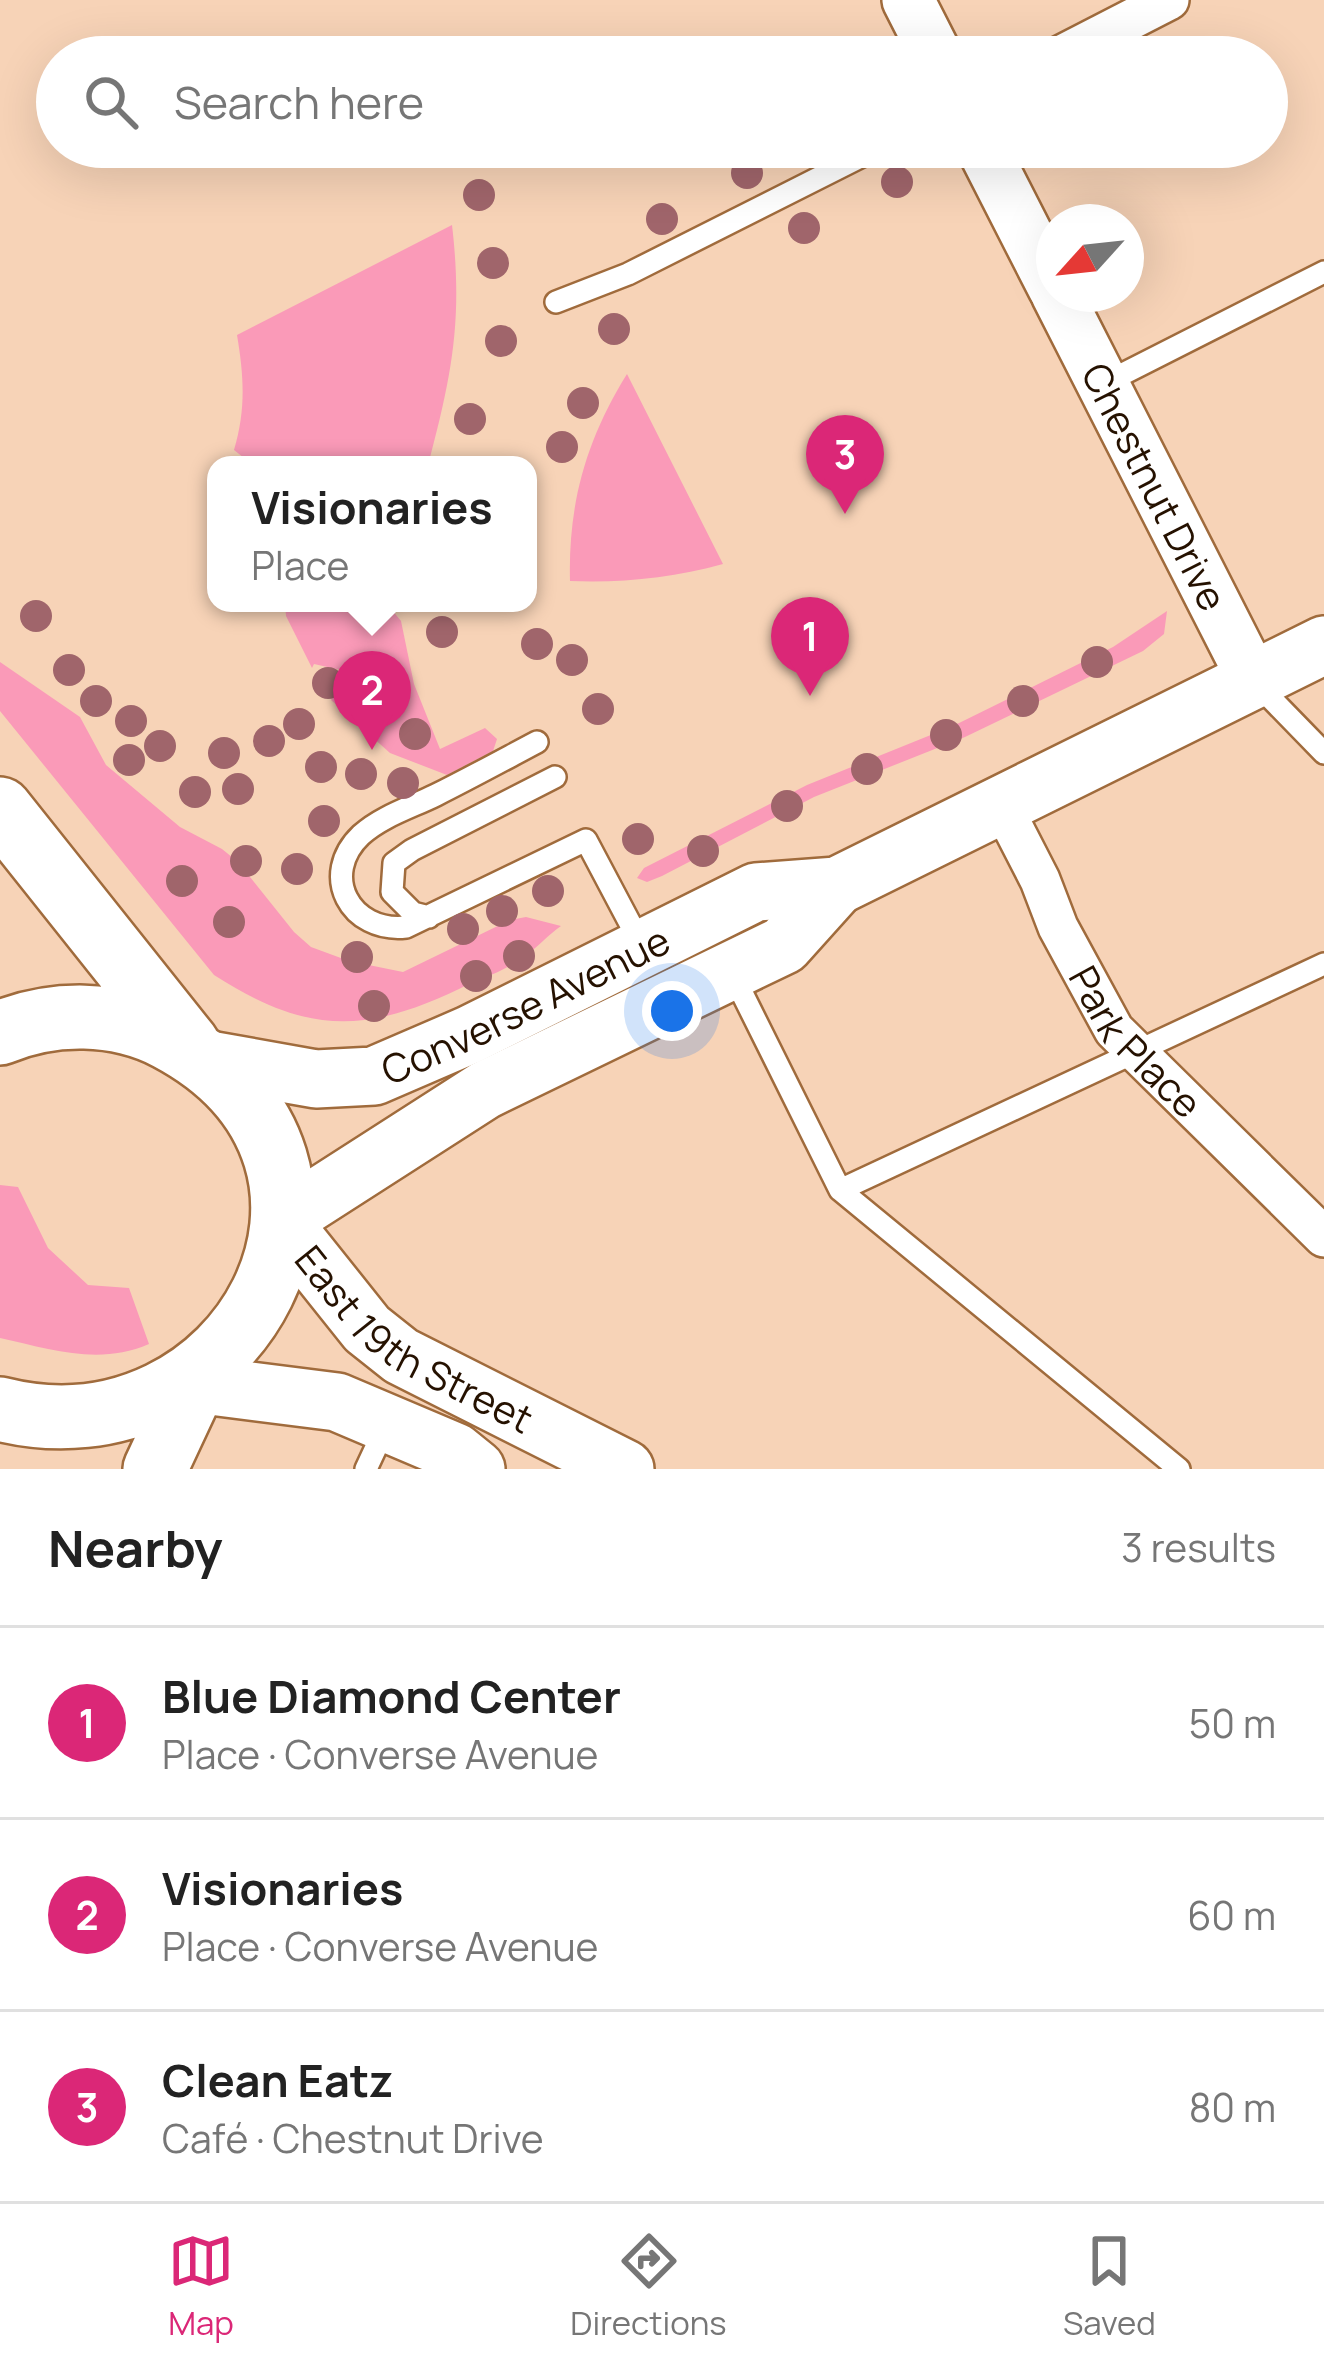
<!DOCTYPE html>
<html lang="en">
<head>
<meta charset="utf-8">
<style>
	:root { --surface:#fff; --page:#f6f6f6; --text:#222; --muted:#767676; --line:#e0e0e0; --accent:#db2777 }
	body { margin:0; font-family:Manrope,sans-serif; background:var(--page); color:var(--text) }
	.compass { position:absolute; left:1036px; top:204px; width:108px; height:108px; border-radius:50%; background:var(--surface); box-shadow:0 12px 48px #0002; rotate:243deg }
	.you { position:absolute; left:672px; top:1011px; width:42px; height:42px; margin:-30px; border:9px solid #fff; border-radius:50%; background:#1a73e8; box-shadow:0 0 0 18px #1a73e833 }
	.badge { display:grid; place-items:center; width:78px; height:78px; border-radius:50%; background:var(--accent); color:#fff; font-size:39px; font-weight:700 }
	.pin { position:absolute; translate:-50% -99px; filter:drop-shadow(0 3px 6px #0008) }
	.pin::after { content:''; position:absolute; top:63px; width:42px; height:36px; background:inherit; clip-path:polygon(0 0,100% 0,50% 100%) }
	.popup { position:absolute; left:207px; top:456px; width:330px; height:156px; box-sizing:border-box; display:grid; place-content:center; border-radius:24px; background:var(--surface); filter:drop-shadow(0 3px 9px #0005); font-size:39px; white-space:nowrap; color:var(--muted) }
	.popup b { font-size:45px; color:var(--text) }
	.popup::after { content:''; position:absolute; left:50%; top:100%; margin-left:-24px; border:24px solid transparent; border-top-color:var(--surface) }
	.list { margin:0; padding:0; list-style:none }
	h2 { display:flex; justify-content:space-between; align-items:center; height:156px; margin:0; padding:0 48px; font-size:51px }
	h2 small { font-size:39px; font-weight:400; color:var(--muted) }
	.list li { display:grid; grid-template-columns:78px 1fr auto; gap:36px; align-items:center; box-sizing:border-box; height:192px; padding:0 48px; border-top:3px solid var(--line) }
	.list b { display:block; font-size:45px; white-space:nowrap }
	.list p { margin:0; font-size:39px; white-space:nowrap; color:var(--muted) }
	.list em { font-size:39px; font-style:normal; color:var(--muted) }
	.icon { flex:none; width:66px; height:66px; fill:none; stroke:currentColor; stroke-width:2; stroke-linecap:round; stroke-linejoin:round }
	.map { position:relative; flex:none; width:1324px; height:1469px; overflow:hidden }
	.search { position:absolute; background:var(--surface); box-shadow:0 12px 48px #0002; left:36px; right:36px; top:36px; height:132px; display:flex; align-items:center; gap:30px; box-sizing:border-box; padding:0 42px; border-radius:66px; color:var(--muted); font-size:45px }
	.sheet { height:732px; background:var(--surface) }
	nav { display:flex; justify-content:space-around; align-items:center; box-sizing:border-box; height:168px; border-top:3px solid var(--line); background:var(--surface); font-size:33px; color:var(--muted) }
	nav a { display:grid; justify-items:center; gap:6px }
	nav .on { color:var(--accent) }
	.map>svg:first-child { display:block }
	.green { fill:#fa9ab8 }
	.lines { fill:none; stroke-linecap:round; stroke-linejoin:round }
	.service-casing { stroke:#a06b3c; stroke-width:26 }
	.minor-casing { stroke:#a06b3c; stroke-width:44 }
	.tertiary-casing { stroke:#a06b3c; stroke-width:56 }
	.secondary-casing { stroke:#a06b3c; stroke-width:62 }
	.primary-casing { stroke:#a06b3c; stroke-width:68 }
	.service { stroke:#fff; stroke-width:21 }
	.minor { stroke:#fff; stroke-width:39 }
	.tertiary { stroke:#fff; stroke-width:51 }
	.secondary { stroke:#fff; stroke-width:57 }
	.primary { stroke:#fff; stroke-width:63 }
	.tree { fill:#a0656b }
	.labels { text-anchor:middle; dominant-baseline:central; stroke-width:9; stroke-linejoin:round; paint-order:stroke }
	.street-label { font-size:39px; fill:#251100; stroke:#f7d3b7 }
</style>
</head>
<body>
<div class="map">
<svg width="1324" height="1469" viewBox="0 0 1324 1469">
	<rect width="100%" height="100%" fill="#f7d3b7"/>
	<!-- green -->
	<path class="green" d="M452,225c11,94 0,150 -24,240h-175l-19,-15c12,-41 10,-73 3,-115z
		M627,374l96,190c-50,14 -101,19 -153,17 -2,-77 16,-141 57,-207z
		M285,603l102,1 14,17 13,63 26,65 45,-21 12,11 -4,12 -46,24 -57,-22 -59,-53 14,-29 -31,-7 -2,4 -26,-52z
		M1167,611l-3,23 -21,17 -178,86 -151,60 -152,79 -15,6 -10,-4 7,-10 163,-83 146,-59 160,-79z
		M0,662l80,55 26,48 74,62 42,22 16,13 56,70 17,15 38,14 54,11 107,-52 16,-3 35,9c-13,9 -23,21 -36,30 -19,15 -45,23 -66,33 -96,46 -155,44 -245,-14l-214,-264z
		M0,1185l18,2 30,61 40,37 41,3 20,56c-50,22 -99,5 -149,-6z"/>
	<g class="lines">
		<defs>
			<path id="service" d="M556,302l72,-28 252,-127
				M1103,384l221,-112
				M1254,681l70,72
				M537,742c-34,18 -67,36 -101,53 -24,12 -54,21 -75,40 -42,40 -11,98 45,92l180,-87 55,104
				M429,917l-16,-4 -21,-21 2,-29 18,-13 143,-73
				M732,973l108,217 339,279
				M840,1190l484,-226
				M366,1469l20,-43"/>
			<g id="minor">
				<path d="M1058,57l111,-57"/>
				<path id="s1" d="M1002,806l38,74 18,47 56,103 210,207"/>
			</g>
			<g id="tertiary">
				<path d="M908,0l29,57"/>
				<path d="M982,147l72,141"/>
				<path id="s2" d="M1057,294l197,387"/>
			</g>
			<g id="secondary">
				<path id="s3" d="M204,1059l112,20 58,-3 95,-41 287,-143 81,-6 487,-241"/>
				<path d="M284,1219l201,-129 299,-145 53,-59"/>
				<path id="s4" d="M284,1225l83,104 34,27 224,113"/>
				<path d="M203,1385l134,17 118,50 21,17"/>
			</g>
			<path id="primary" d="M0,809l188,236
				M0,1033c53,-22 116,-22 168,5 237,126 70,431 -168,371
				M155,1469l35,-75"/>
		</defs>
		<!-- service casing -->
		<use href="#service" class="service-casing"/>
		<!-- minor casing -->
		<use href="#minor" class="minor-casing"/>
		<!-- tertiary casing -->
		<use href="#tertiary" class="tertiary-casing"/>
		<!-- secondary casing -->
		<use href="#secondary" class="secondary-casing"/>
		<!-- primary casing -->
		<use href="#primary" class="primary-casing"/>
		<!-- service -->
		<use href="#service" class="service"/>
		<!-- minor -->
		<use href="#minor" class="minor"/>
		<!-- tertiary -->
		<use href="#tertiary" class="tertiary"/>
		<!-- secondary -->
		<use href="#secondary" class="secondary"/>
		<!-- primary -->
		<use href="#primary" class="primary"/>
	</g>
	<!-- trees -->
	<g class="tree">
		<circle cx="747" cy="173" r="16"/>
		<circle cx="897" cy="182" r="16"/>
		<circle cx="479" cy="195" r="16"/>
		<circle cx="662" cy="219" r="16"/>
		<circle cx="804" cy="228" r="16"/>
		<circle cx="493" cy="263" r="16"/>
		<circle cx="614" cy="329" r="16"/>
		<circle cx="501" cy="341" r="16"/>
		<circle cx="583" cy="403" r="16"/>
		<circle cx="470" cy="419" r="16"/>
		<circle cx="562" cy="447" r="16"/>
		<circle cx="36" cy="616" r="16"/>
		<circle cx="442" cy="632" r="16"/>
		<circle cx="537" cy="644" r="16"/>
		<circle cx="572" cy="660" r="16"/>
		<circle cx="1097" cy="662" r="16"/>
		<circle cx="69" cy="670" r="16"/>
		<circle cx="328" cy="683" r="16"/>
		<circle cx="390" cy="686" r="16"/>
		<circle cx="96" cy="701" r="16"/>
		<circle cx="1023" cy="701" r="16"/>
		<circle cx="598" cy="709" r="16"/>
		<circle cx="131" cy="721" r="16"/>
		<circle cx="299" cy="724" r="16"/>
		<circle cx="415" cy="734" r="16"/>
		<circle cx="946" cy="735" r="16"/>
		<circle cx="269" cy="741" r="16"/>
		<circle cx="160" cy="746" r="16"/>
		<circle cx="224" cy="753" r="16"/>
		<circle cx="129" cy="760" r="16"/>
		<circle cx="321" cy="767" r="16"/>
		<circle cx="867" cy="769" r="16"/>
		<circle cx="361" cy="774" r="16"/>
		<circle cx="403" cy="783" r="16"/>
		<circle cx="238" cy="789" r="16"/>
		<circle cx="195" cy="792" r="16"/>
		<circle cx="787" cy="806" r="16"/>
		<circle cx="324" cy="821" r="16"/>
		<circle cx="638" cy="839" r="16"/>
		<circle cx="703" cy="851" r="16"/>
		<circle cx="246" cy="861" r="16"/>
		<circle cx="297" cy="869" r="16"/>
		<circle cx="182" cy="881" r="16"/>
		<circle cx="548" cy="891" r="16"/>
		<circle cx="502" cy="911" r="16"/>
		<circle cx="229" cy="922" r="16"/>
		<circle cx="463" cy="929" r="16"/>
		<circle cx="519" cy="956" r="16"/>
		<circle cx="357" cy="957" r="16"/>
		<circle cx="476" cy="976" r="16"/>
		<circle cx="374" cy="1006" r="16"/>
	</g>
	<g class="labels">
		<!-- street labels -->
		<g class="street-label">
			<text stroke="none"><textPath href="#s2" startOffset="216">Chestnut Drive</textPath></text>
			<text stroke="none"><textPath href="#s3" startOffset="339">Converse Avenue</textPath></text>
			<text stroke="none"><textPath href="#s1" startOffset="273">Park Place</textPath></text>
			<text stroke="none"><textPath href="#s4" startOffset="177">East 19th Street</textPath></text>
		</g>
	</g>
</svg>
<svg class="compass" viewBox="-18 -18 36 36"><path d="M0-13l5 13h-10z" fill="#e53935"/><path d="M0 13l5-13h-10z" fill="#767676"/></svg>
<div class="you"></div>
<div class="pin badge" style="left:810px;top:696px">1</div>
<div class="pin badge" style="left:372px;top:750px">2</div>
<div class="popup"><b>Visionaries</b>Place</div>
<div class="pin badge" style="left:845px;top:514px">3</div>
<div class="search"><svg class="icon" aria-label="search" viewBox="0 0 24 24"><circle cx="10" cy="10" r="6"/><path d="M15 15l6 6"/></svg>Search here</div>
</div>
<section class="sheet">
<h2>Nearby<small>3 results</small></h2>
<ul class="list">
<li><span class="badge">1</span><div><b>Blue Diamond Center</b><p>Place · Converse Avenue</p></div><em>50 m</em></li>
<li><span class="badge">2</span><div><b>Visionaries</b><p>Place · Converse Avenue</p></div><em>60 m</em></li>
<li><span class="badge">3</span><div><b>Clean Eatz</b><p>Café · Chestnut Drive</p></div><em>80 m</em></li>
</ul>
</section>
<nav>
<a class="on"><svg class="icon" aria-label="map" viewBox="0 0 24 24"><path d="M3 6l6-2 6 2 6-2v14l-6 2-6-2-6 2zM9 4v14M15 6v14"/></svg>Map</a>
<a><svg class="icon" aria-label="directions" viewBox="0 0 24 24"><path d="M12 3l9 9-9 9-9-9zM9 14v-3h6M13 9l2 2-2 2"/></svg>Directions</a>
<a><svg class="icon" aria-label="saved" viewBox="0 0 24 24"><path d="M7 4h10v16l-5-4-5 4z"/></svg>Saved</a>
</nav>
</body>
</html>
